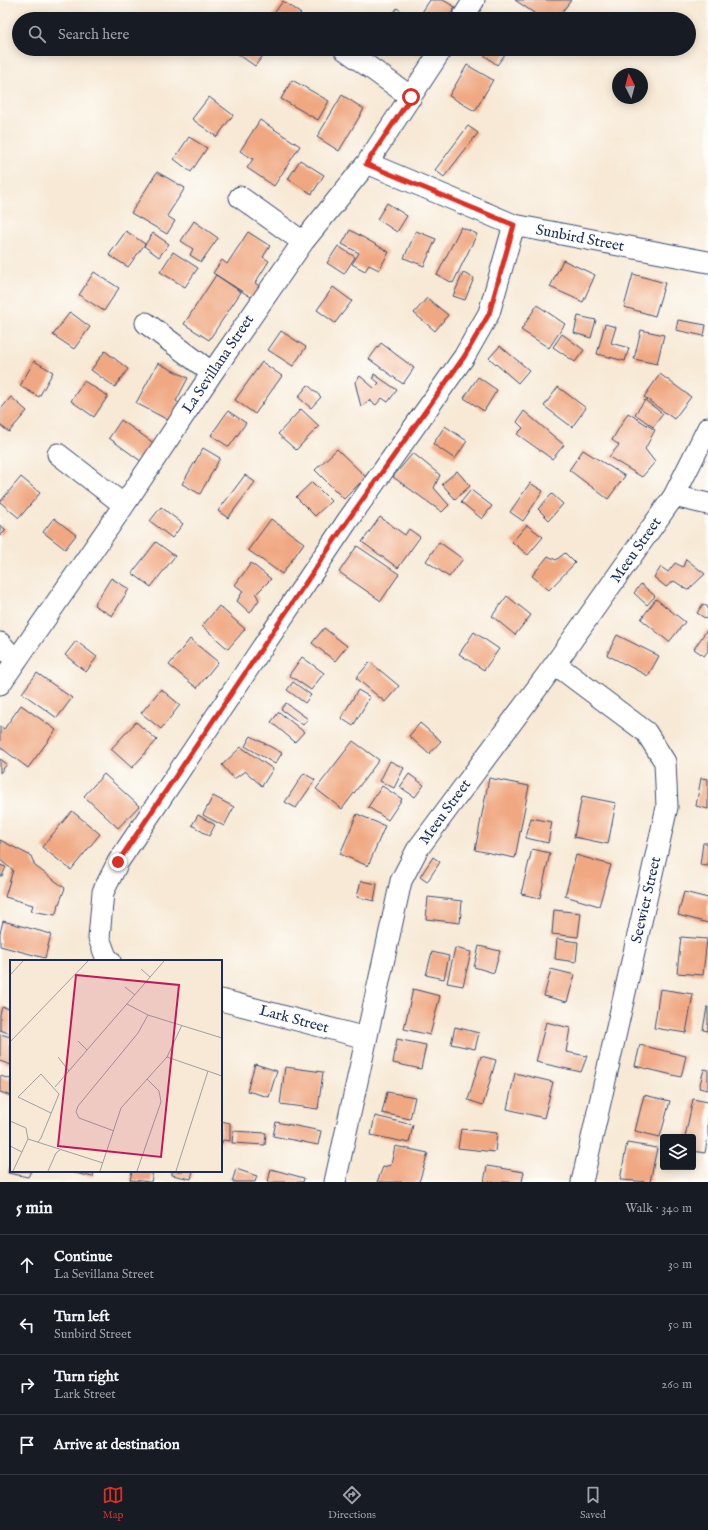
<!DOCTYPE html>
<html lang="en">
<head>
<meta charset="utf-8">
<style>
	:root { --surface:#171b24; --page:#20242c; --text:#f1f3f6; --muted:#9ea1a6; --line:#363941; --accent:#d93025 }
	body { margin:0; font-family:"IM FELL English",serif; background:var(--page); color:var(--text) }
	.controls { position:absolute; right:12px; bottom:12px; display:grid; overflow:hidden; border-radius:4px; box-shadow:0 2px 10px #0003 }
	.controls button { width:36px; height:36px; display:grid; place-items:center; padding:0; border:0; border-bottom:1px solid var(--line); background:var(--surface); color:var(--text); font:20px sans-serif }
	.compass { position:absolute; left:612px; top:68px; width:36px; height:36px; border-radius:50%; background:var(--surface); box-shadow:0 2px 10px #0003; rotate:354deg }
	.stop { position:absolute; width:12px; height:12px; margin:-9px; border:3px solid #d93025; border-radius:50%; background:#fff }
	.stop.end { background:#d93025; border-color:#fff; box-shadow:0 1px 4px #0008 }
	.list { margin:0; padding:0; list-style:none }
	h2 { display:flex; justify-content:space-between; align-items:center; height:52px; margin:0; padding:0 16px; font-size:17px }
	h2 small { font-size:13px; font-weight:400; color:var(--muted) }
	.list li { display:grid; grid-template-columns:26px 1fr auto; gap:12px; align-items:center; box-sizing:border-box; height:60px; padding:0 16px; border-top:1px solid var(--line) }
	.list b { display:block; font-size:15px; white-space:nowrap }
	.list p { margin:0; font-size:13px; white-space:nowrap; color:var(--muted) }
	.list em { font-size:13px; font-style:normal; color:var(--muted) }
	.icon { flex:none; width:22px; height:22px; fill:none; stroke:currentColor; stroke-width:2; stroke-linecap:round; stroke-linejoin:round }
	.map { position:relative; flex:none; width:708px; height:1182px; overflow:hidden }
	.search { position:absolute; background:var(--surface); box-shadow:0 2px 10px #0003; left:12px; right:12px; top:12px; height:44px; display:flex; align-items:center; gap:10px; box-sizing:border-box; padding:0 14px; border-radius:22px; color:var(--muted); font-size:15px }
	.sheet { height:292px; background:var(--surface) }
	nav { display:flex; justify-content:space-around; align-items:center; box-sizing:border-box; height:56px; border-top:1px solid var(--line); background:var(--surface); font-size:11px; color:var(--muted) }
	nav a { display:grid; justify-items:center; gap:2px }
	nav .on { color:var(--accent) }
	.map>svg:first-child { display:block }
	.building { fill:#f0a882 }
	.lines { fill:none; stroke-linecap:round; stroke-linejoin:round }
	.minor-casing { stroke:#3c4b70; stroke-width:23 }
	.minor { stroke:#fff; stroke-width:21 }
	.route { stroke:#d93025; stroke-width:5 }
	.labels { text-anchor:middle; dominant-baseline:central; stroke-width:4; stroke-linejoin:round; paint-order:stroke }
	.street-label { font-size:15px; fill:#1b2f5e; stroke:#fdfcf7 }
	.inset-road { fill:none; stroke:#9f9fa5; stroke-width:1 }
	.view { fill:#c2185b; fill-opacity:0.15; stroke:#c2185b; stroke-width:2 }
	.inset-edge { fill:none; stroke:#1b2f5e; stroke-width:2 }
</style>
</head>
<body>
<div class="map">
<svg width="708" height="1182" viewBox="0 0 708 1182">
	<rect width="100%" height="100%" fill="#fdfcf7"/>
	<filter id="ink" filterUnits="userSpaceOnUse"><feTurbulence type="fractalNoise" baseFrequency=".025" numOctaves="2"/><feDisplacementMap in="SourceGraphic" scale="8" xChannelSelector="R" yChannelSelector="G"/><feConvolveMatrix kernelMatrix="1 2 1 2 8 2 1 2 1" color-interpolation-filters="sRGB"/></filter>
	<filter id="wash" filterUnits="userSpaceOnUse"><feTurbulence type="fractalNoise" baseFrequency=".012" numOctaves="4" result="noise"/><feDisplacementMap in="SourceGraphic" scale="16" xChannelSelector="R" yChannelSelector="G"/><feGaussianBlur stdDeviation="0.9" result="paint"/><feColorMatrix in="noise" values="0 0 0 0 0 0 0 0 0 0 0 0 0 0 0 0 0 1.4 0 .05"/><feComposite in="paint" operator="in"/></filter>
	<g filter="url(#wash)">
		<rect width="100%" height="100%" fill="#f7e9d5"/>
		<g id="blocks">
			<!-- building -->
			<path class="building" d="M430,0h13l12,7 -7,12h-19l-8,-5z
				M515,0h56l-14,19h-27l4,-6z
				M283,1l18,13 -4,5h-27z
				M397,8l15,11h-23z
				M242,49h18l5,4 -10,13 -17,-12z
				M409,49h13l-5,6z
				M487,49h22l-12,16 -14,-11z
				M467,65l26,15 -18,31 -26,-15z
				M292,80l37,21 -11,19 -37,-21z
				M342,95l22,14 -25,42 -22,-14z
				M209,97l24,18 -16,22 -25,-18z
				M260,120l40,26 -26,40 -27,-18 6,-9 -13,-8z
				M468,126l10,7 -34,44 -9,-7z
				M189,137l18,11 -16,24 -17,-13z
				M300,160l24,15 -12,19 -24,-15z
				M157,172l28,16 -18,28 8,5 -8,13 -36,-21z
				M387,203l20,13 -10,16 -20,-13z
				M194,221l24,17 -17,24 -11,-7 3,-6 -12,-8z
				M461,227l16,7 -24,49 -16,-8z
				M350,230l39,22 -10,18 -10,-5 -4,6 -13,-7 7,-11 -17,-9z
				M126,231l19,13 -17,23 -19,-12z
				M416,231l20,8 -12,27 -20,-8z
				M248,232l22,14 -7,11 6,4 -14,22 6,4 -7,12 -41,-26 9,-13 5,4z
				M153,233l16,11 -10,13 -15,-11z
				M338,246l17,11 -11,17 -17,-11z
				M173,252l25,16 -13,19 -25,-15z
				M563,260l32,15 -12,27 -33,-15z
				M94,272l25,16 -15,23 -25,-16z
				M463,273l11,5 -9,22 -12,-4z
				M633,274l32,9 -10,33 -31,-9z
				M216,275l25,17 -32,48 -25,-16z
				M333,287l19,14 -17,22 -18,-13z
				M427,298l21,17 -13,16 -21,-18z
				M537,305l28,19 -16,24 -28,-18z
				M70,312l20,15 -16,22 -21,-14z
				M578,316l18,4 -5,18 -17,-5z
				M678,320l28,5 -2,11 -28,-6z
				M605,324l11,3 -5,16 18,5 -4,13 -28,-7z
				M641,330l23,5 -7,29 -23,-5z
				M281,331l25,16 -13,19 -25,-16z
				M562,334l22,16 -9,12 -22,-15z
				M381,343l33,25 -11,16 -34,-25z
				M500,346l29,24 -11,13 -29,-25z
				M105,351l23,18 -13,18 -24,-17z
				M34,361l19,11 -14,25 -19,-11z
				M262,362l20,14 -27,38 -20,-14z
				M158,363l30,15 -12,23 4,3 -10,17 -34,-18z
				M374,374l23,16 -9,12 -6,-4 -6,7 -7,-5 -8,7 -6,-25 5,-6 14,12 5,-5 -6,-5z
				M660,374l31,23 -17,22 -30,-22z
				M478,377l19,13 -13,21 -20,-13z
				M84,381l24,15 -14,21 -23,-16z
				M308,385l13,12 -10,11 -13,-11z
				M558,387l28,21 -14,19 -28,-21z
				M11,397l16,14 -18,21 -9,-7v-15z
				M645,400l18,14 -10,13 -18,-13z
				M301,409l18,17 -23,24 -18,-16z
				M228,411l18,12 -17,24 -18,-12z
				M524,411l40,34 -12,14 -35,-25 6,-6 -6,-6z
				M628,413l27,17 -10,19 10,13 -13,15 -33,-20 10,-12 -7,-5z
				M121,420l34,24 -13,18 -33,-24z
				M445,426l22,15 -12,18 -22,-15z
				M203,448l17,10 -20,36 -18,-10z
				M337,449l29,28 -22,22 -29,-29z
				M583,450l42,26 -17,23 -39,-29z
				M413,453l27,22 -6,13 15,17 -7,7 -49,-35z
				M457,471l13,15 -15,13 -13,-15z
				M245,475l10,7 -27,36 -10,-7z
				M21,477l19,16 -21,25 -19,-16z
				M312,482l19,19 -16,15 -19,-19z
				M530,483l13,8 -20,30 -13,-9z
				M471,490l21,16 -10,13 -21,-17z
				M552,494l11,10 -14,16 -11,-11z
				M161,507l22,17 -11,14 -22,-17z
				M380,517l25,18 4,-6 11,8 -22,31 -36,-26z
				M54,518l22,17 -11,14 -22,-17z
				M271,519l33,24 -22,31 -34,-24z
				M0,525l6,5 -6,6z
				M527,525l16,12 -15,18 -16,-13z
				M156,542l19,14 -24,31 -19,-14z
				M439,542l24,17 -14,18 -23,-16z
				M357,546l42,28 -18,27 -42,-29z
				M565,553l10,10 -26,27 -17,-14 16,-20 8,4z
				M686,559l19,15 -17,16 -14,-9 -8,6 -12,-10 7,-10 7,5 7,-9 8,4z
				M251,563l20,16 -15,15 3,6 -9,13 -13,-12 6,-10 -8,-6z
				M111,578l18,11 -17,27 -18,-11z
				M641,584l14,12 -8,9 -13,-12z
				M507,596l24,19 -16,20 -23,-19z
				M656,599l29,23 -16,20 -28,-23z
				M703,604l5,3v13l-11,-7z
				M219,606l26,23 -17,20 -26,-23z
				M324,628l23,18 -12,15 -23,-18z
				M708,628v23l-4,5 -10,-7z
				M474,632l25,17 -15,21 -25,-16z
				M617,635l42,21 -11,20 -41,-21z
				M190,639l28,23 -21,26 -28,-23z
				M76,641l21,16 -11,15 -21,-17z
				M302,657l22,16 -13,17 -22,-15z
				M370,662l29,24 -14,16 -29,-24z
				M37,673l35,25 -15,20 -35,-25z
				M293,682l18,13 -6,8 -18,-13z
				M161,689l19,16 -19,24 -20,-16z
				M358,690l12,7 -17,29 -12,-8z
				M286,703l22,16 -5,6 -22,-16z
				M21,705l35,25 -28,38 -28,-21v-21l4,3z
				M279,712l25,20 -9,10 -24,-20z
				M136,722l21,18 -25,28 -21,-19z
				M420,723l21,18 -12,13 -20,-18z
				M251,736l31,17 -7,11 -30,-18z
				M353,741l26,19 -37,49 -26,-20z
				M241,747l32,22 -11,17 -17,-15 -11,8 -12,-14z
				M0,759l7,5 -7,9z
				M390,761l14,7 -10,20 -14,-7z
				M304,773l11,7 -19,28 -11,-6z
				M104,774l35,32 -21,22 -34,-32z
				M409,774l15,11 -9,12 -15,-10z
				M489,778l40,8 -14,72 -40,-8z
				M701,778l7,1v30l-12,-3z
				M382,786l20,13 -14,21 -20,-13z
				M213,796l21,11 -10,19 -21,-11z
				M582,796l34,7 -8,41 -34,-7z
				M72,811l28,23 -29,36 -29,-23z
				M357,814l28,12 -17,40 -28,-12z
				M198,815l17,10 -6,11 -17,-11z
				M531,818l21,4 -4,21 -22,-5z
				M0,840l31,16 4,10 30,22 -10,27 -24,-4 2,-6 -28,-8 8,-27 -13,-10z
				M703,843h5v23l-8,-1z
				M532,849l18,4 -10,45 -19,-4z
				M576,855l35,10 -12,41 -34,-10z
				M433,857l7,5 -13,20 -7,-5z
				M0,865l6,2 -4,9h-2z
				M361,881l16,3 -3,17 -17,-4z
				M684,892l24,6v25l-30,-8z
				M428,897l34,4 -2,22 -34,-4z
				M554,910l27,3 -3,24 -26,-3z
				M3,921l48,13 -6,24 -45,-12v-13z
				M681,937l26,2 -4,36 -26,-2z
				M557,939l21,3 -2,20 -21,-3z
				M479,946l21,5 -6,22 -20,-6z
				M455,948l16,4 -8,34 -16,-3z
				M432,952l17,4 -5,23 -18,-4z
				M551,969l24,6 -8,27 -23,-6z
				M413,989l27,7 -10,39 -26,-6z
				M660,989l33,5 -7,39 -32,-5z
				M2,1007l9,2v25l-11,-4v-16z
				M707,1007h1v24l-5,-1z
				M546,1022l24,6 -4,24 21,4 -6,16 -45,-10z
				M455,1027l24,6 -4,16 -24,-5z
				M0,1034l11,3v28l-11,-4z
				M397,1039l29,6 -5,24 -28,-6z
				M640,1045l46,11 -5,21 -46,-11z
				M481,1056l15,4 -13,45 -15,-5z
				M255,1064l22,7 -8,26 -22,-6z
				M285,1067l38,5 -5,37 -38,-5z
				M704,1069l4,1v20l-9,-2z
				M515,1073l38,9 -9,36 -37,-9z
				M0,1076l11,3v17l-11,-4z
				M387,1092l28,5 -5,22 -28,-6z
				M644,1095l26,6 -10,36 -25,-6z
				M693,1099l15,3v34l-3,17 -12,-2v-14h-8z
				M375,1116l38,9 -4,18 -38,-8z
				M221,1121l9,2v18l-7,-1 -2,5z
				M276,1122l45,9 -3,14 -45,-9z
				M461,1129l36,4 -2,19 -37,-4z
				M233,1131l33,2 -1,12 -33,-2z
				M627,1143l30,5 -7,34 -30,-2z
				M395,1146l33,7 -9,29h-42l6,-15 8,-2z
				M10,1163l1,8h20l-3,6 -20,-4z
				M487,1166l37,6 -2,10h-38z
				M236,1169l21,7 -2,6h-23z
				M271,1169l33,9 -1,4h-35z
				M66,1171h28l-1,6z
				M132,1171h21l-2,11 -21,-2z
				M172,1171h21l-2,8 -19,-4z"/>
		</g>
	</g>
	<g filter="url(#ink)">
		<use href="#blocks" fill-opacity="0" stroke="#3c4b70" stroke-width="1"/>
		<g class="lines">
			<defs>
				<path id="minor" d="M462,19l12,-19
					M344,49l67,48
					M367,163l147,62 194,37
					M240,197l63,45
					M146,323l66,50
					M58,454l66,51
					M674,496l34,8
					M0,643l16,18
					M555,664l91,68 19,30 2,45 -85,375
					M0,684l124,-179 88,-132 91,-131 64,-79 75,-114
					M110,961l-4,-4 -7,-19 4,-46 15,-30 230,-342 116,-163 25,-44 25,-88
					M221,1000l145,38
					M335,1182l66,-301 16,-31 138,-186 119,-168 34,-68"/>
			</defs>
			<!-- minor casing -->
			<use href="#minor" class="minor-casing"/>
			<!-- minor -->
			<use href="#minor" class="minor"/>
		</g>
	</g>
	<g class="lines" filter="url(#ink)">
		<!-- route -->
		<path class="route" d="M118,862l230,-342 116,-163 25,-43 25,-89 -148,-61 45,-67"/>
	</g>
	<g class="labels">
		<!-- street labels -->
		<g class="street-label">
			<text transform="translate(580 238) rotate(11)">Sunbird Street</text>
			<text transform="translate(218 364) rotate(-56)">La Sevillana Street</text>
			<text transform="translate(636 550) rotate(-55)">Meeu Street</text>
			<text transform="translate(445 812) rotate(-54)">Meeu Street</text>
			<text transform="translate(646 900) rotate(-77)">Seewier Street</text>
			<text transform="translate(294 1019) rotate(15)">Lark Street</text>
		</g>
	</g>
	<!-- overview -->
	<g transform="translate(10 960)">
		<rect width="212" height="212" fill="#f7e9d5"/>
		<path class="inset-road" d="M131,9l9,8M0,15l13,-14M115,27l10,8M117,44l21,11 74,23M68,81l9,9M0,82l78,-81M48,97l11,14M157,97l55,19M45,127l109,-126M0,161l16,7 2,11 -15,32M104,171l-35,-13 -3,-6 2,-6 60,-73 10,-18M18,179l75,24M28,182l3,-4 18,-44 -18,-20 -23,23 33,16M0,186l12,6M38,211l8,-18 4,-3M90,211l21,-63 46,-51 15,-32M127,211l24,-69 -2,-11 -12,-12M166,211l32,-100"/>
		<path class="view" d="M66,15l103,10 -18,172 -103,-11z"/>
		<rect width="212" height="212" class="inset-edge"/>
	</g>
</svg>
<div class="controls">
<button><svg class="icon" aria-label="layers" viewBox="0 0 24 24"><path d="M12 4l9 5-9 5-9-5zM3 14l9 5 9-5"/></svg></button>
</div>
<svg class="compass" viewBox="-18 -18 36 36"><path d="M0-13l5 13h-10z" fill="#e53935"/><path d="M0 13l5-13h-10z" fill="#9ea1a6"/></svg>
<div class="stop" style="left:411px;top:97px"></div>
<div class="stop end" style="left:118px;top:862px"></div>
<div class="search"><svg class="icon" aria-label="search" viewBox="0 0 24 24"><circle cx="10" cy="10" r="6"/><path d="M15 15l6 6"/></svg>Search here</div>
</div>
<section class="sheet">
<h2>5 min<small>Walk · 340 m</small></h2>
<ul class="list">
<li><svg class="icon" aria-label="ahead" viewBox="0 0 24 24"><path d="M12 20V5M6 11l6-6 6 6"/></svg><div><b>Continue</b><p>La Sevillana Street</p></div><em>30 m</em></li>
<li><svg class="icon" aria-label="left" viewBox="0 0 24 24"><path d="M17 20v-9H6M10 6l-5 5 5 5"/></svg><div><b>Turn left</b><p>Sunbird Street</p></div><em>50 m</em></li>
<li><svg class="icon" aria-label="right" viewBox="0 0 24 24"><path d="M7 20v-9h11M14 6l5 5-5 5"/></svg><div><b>Turn right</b><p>Lark Street</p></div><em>260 m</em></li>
<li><svg class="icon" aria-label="arrive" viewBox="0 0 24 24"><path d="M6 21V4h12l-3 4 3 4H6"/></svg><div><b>Arrive at destination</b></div></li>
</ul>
</section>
<nav>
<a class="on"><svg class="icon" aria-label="map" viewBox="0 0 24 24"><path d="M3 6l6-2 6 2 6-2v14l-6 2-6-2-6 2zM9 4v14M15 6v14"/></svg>Map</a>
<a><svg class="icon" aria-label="directions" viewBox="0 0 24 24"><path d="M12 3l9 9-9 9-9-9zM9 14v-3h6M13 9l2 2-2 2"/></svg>Directions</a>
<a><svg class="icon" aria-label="saved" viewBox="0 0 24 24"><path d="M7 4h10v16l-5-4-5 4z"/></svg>Saved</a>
</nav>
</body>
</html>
